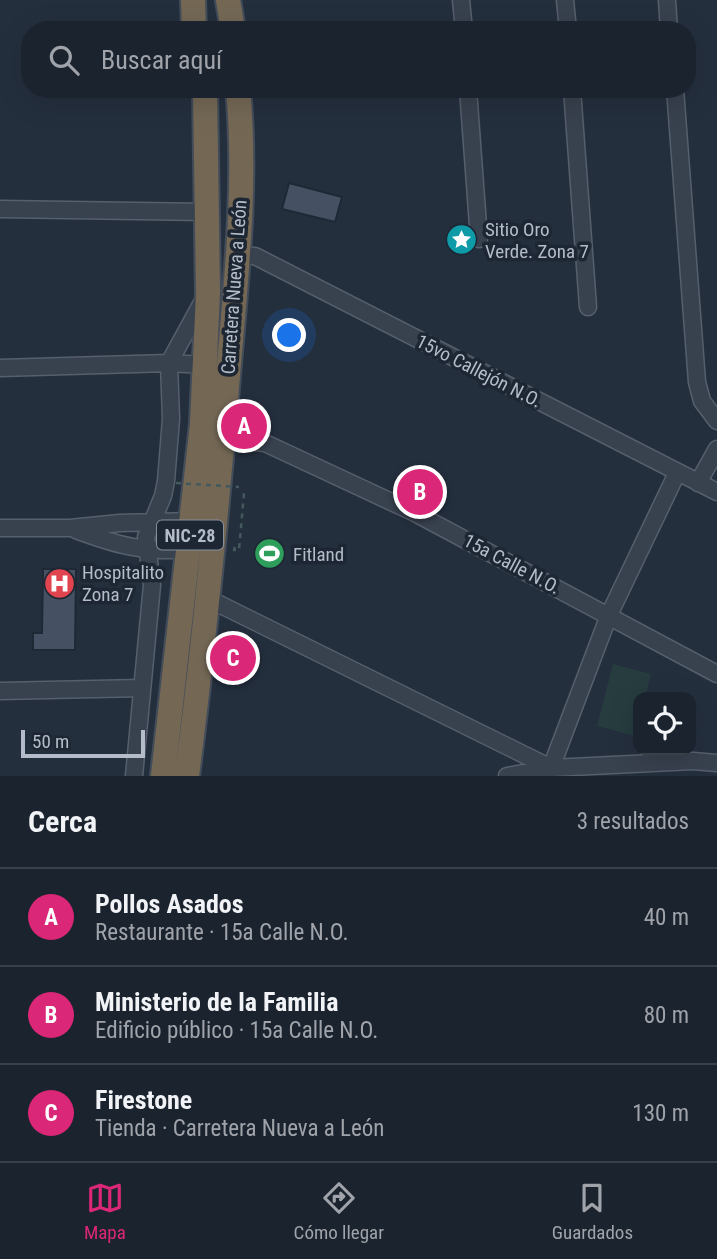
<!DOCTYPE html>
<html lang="es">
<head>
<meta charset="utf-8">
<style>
	:root { --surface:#1b232e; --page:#242b36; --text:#f1f3f6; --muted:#a0a4aa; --line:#39404a; --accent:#db2777 }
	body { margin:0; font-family:"Roboto Condensed",sans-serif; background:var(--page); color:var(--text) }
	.controls { position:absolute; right:21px; bottom:21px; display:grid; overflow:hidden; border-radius:14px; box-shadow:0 7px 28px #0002 }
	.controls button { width:63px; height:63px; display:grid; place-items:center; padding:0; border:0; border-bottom:2px solid var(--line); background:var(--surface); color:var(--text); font:35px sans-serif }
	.scale { position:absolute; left:21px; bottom:18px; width:124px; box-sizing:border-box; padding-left:7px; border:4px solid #b4bcc9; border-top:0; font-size:19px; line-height:24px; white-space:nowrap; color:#b4bcc9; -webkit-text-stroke:5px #1d2633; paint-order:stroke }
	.you { position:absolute; left:290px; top:336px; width:24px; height:24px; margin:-18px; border:5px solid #fff; border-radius:50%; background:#1a73e8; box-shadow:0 0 0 10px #1a73e833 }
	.badge { display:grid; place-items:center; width:46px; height:46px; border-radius:50%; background:var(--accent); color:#fff; font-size:23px; font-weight:700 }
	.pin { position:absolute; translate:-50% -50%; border:4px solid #fff; box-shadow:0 2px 7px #0006 }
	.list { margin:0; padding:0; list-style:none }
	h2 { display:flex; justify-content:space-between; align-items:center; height:91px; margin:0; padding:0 28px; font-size:30px }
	h2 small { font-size:23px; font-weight:400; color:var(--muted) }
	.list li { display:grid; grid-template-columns:46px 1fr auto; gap:21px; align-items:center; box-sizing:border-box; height:98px; padding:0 28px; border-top:2px solid var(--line) }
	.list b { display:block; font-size:26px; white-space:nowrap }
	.list p { margin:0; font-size:23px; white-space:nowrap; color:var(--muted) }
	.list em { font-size:23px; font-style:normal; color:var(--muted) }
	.icon { flex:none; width:38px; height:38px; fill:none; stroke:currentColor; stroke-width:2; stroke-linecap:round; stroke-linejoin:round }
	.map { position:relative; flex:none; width:717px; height:776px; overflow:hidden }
	.search { position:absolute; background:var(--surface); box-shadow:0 7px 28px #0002; left:21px; right:21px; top:21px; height:77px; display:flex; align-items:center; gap:18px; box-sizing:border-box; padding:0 24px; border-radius:28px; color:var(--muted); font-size:26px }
	.sheet { height:385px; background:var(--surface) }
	nav { display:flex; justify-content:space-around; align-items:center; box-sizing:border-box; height:98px; border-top:2px solid var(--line); background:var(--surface); font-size:19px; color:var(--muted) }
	nav a { display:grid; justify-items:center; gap:4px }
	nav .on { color:var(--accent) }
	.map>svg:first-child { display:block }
	.green { fill:#263c3f }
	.building { fill:#455162; stroke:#1f2835; stroke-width:2 }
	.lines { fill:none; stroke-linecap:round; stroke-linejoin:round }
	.minor-casing { stroke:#565f6c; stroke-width:19 }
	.highway-casing { stroke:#434c59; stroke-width:28 }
	.path { stroke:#44595c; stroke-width:2.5; stroke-dasharray:5 5; stroke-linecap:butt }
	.minor { stroke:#38414e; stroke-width:16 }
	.highway { stroke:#746855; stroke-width:24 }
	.path-bridge { stroke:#44595c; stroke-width:2.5; stroke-dasharray:5 5; stroke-linecap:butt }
	.labels { text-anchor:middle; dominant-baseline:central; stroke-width:7; stroke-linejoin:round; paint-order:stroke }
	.shield { fill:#1d2633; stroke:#878f9c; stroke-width:2 }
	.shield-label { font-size:18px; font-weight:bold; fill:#b4bcc9 }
	.poi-label { font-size:19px; fill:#b4bcc9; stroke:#1d2633; text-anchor:start }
	.street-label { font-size:19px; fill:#b4bcc9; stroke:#1d2633 }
</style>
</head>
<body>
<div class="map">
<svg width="717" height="776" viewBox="0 0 717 776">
	<rect width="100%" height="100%" fill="#242f3e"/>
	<!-- green -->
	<path class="green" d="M613,664l38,10 -6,23h-7v26l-3,13 -38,-10z"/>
	<!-- building -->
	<path class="building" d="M289,183l53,14 -7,25 -53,-13z
		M43,569h33l-1,81h-42v-17h9z
		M224,643l18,1 -1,28h-18z"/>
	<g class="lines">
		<defs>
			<path id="minor" d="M461,0l3,30
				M565,0l3,30
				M667,0l2,30
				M468,89l11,150
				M572,89l16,218
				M675,89l22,293 5,19 15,20
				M0,209l206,3
				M239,256h16l462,236
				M0,368l169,-5 35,2
				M223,439l42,4 150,70 302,161
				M698,483l19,-34
				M0,528h70l50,-5 72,-2
				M76,530c40,15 69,23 113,19
				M209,599l342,169 58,-153 68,-142
				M0,691l142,-3
				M134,776l18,-191 -6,-48 17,-41 3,-15 5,-62 -2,-56 35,-64
				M507,776l44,-8 142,-7 24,2"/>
			<path id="highway" d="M193,0l1,30
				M228,0l5,30
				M163,776l39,-352 6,-131 -3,-204
				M187,776c17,-134 30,-267 41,-401 8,-95 19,-191 10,-286"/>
		</defs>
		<!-- minor casing -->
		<use href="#minor" class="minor-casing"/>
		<!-- highway casing -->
		<use href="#highway" class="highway-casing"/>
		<!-- path -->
		<path class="path" d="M235,547l-1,3h5l5,-57"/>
		<!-- minor -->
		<use href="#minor" class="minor"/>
		<!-- highway -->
		<use href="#highway" class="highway"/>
		<!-- path-bridge -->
		<path class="path-bridge" d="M176,483l63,4"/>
	</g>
	<!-- icons -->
	<defs>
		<symbol id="sight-disc" viewBox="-11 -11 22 22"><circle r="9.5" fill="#0f9aa8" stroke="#1d2633"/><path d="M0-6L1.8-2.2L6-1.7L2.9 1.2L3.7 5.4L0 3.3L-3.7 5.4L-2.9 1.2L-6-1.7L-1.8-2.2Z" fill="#fff"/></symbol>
		<symbol id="stadium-disc" viewBox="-11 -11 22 22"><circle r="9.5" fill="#2e9e5b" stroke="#1d2633"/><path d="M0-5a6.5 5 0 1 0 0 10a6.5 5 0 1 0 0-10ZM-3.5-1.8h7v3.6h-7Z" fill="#fff"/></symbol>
		<symbol id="hospital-disc" viewBox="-11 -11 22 22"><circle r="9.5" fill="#e0444e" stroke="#1d2633"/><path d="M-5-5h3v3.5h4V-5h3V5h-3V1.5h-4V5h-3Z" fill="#fff"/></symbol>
	</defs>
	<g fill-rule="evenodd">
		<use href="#sight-disc" x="444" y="222" width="35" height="35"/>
		<use href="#stadium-disc" x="252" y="536" width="35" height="35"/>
		<use href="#hospital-disc" x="42" y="566" width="35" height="35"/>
	</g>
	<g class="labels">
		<!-- shield labels -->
		<rect class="shield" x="157" y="520.5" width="66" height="29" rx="5"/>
		<g class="shield-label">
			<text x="190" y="535">NIC-28</text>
		</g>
		<!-- poi labels -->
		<g class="poi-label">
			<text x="485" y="229">Sitio Oro<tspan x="485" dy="22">Verde. Zona 7</tspan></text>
			<text x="293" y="554">Fitland</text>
			<text x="82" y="572">Hospitalito<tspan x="82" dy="22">Zona 7</tspan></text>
		</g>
		<!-- street labels -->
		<g class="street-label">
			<text transform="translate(234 287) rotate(-86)">Carretera Nueva a León</text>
			<text transform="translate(479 371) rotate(27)">15vo Callejón N.O.</text>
			<text transform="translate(512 564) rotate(28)">15a Calle N.O.</text>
		</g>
	</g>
</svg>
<div class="controls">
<button><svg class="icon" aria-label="locate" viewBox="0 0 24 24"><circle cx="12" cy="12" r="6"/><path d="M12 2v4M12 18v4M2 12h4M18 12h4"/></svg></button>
</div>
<div class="scale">50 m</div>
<div class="you"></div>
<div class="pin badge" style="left:244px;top:426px">A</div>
<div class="pin badge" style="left:420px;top:492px">B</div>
<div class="pin badge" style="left:233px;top:658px">C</div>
<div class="search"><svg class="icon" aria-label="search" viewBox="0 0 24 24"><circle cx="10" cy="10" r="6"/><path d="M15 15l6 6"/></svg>Buscar aquí</div>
</div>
<section class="sheet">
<h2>Cerca<small>3 resultados</small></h2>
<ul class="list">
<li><span class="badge">A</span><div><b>Pollos Asados</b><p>Restaurante · 15a Calle N.O.</p></div><em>40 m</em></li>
<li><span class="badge">B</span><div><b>Ministerio de la Familia</b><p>Edificio público · 15a Calle N.O.</p></div><em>80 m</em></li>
<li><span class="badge">C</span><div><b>Firestone</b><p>Tienda · Carretera Nueva a León</p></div><em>130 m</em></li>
</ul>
</section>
<nav>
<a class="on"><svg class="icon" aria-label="map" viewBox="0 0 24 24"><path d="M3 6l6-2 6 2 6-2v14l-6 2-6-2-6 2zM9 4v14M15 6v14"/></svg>Mapa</a>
<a><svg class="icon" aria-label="directions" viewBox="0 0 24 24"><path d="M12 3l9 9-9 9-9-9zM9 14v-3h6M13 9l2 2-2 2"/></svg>Cómo llegar</a>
<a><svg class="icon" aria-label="saved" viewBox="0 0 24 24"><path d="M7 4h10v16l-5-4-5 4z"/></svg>Guardados</a>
</nav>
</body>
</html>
